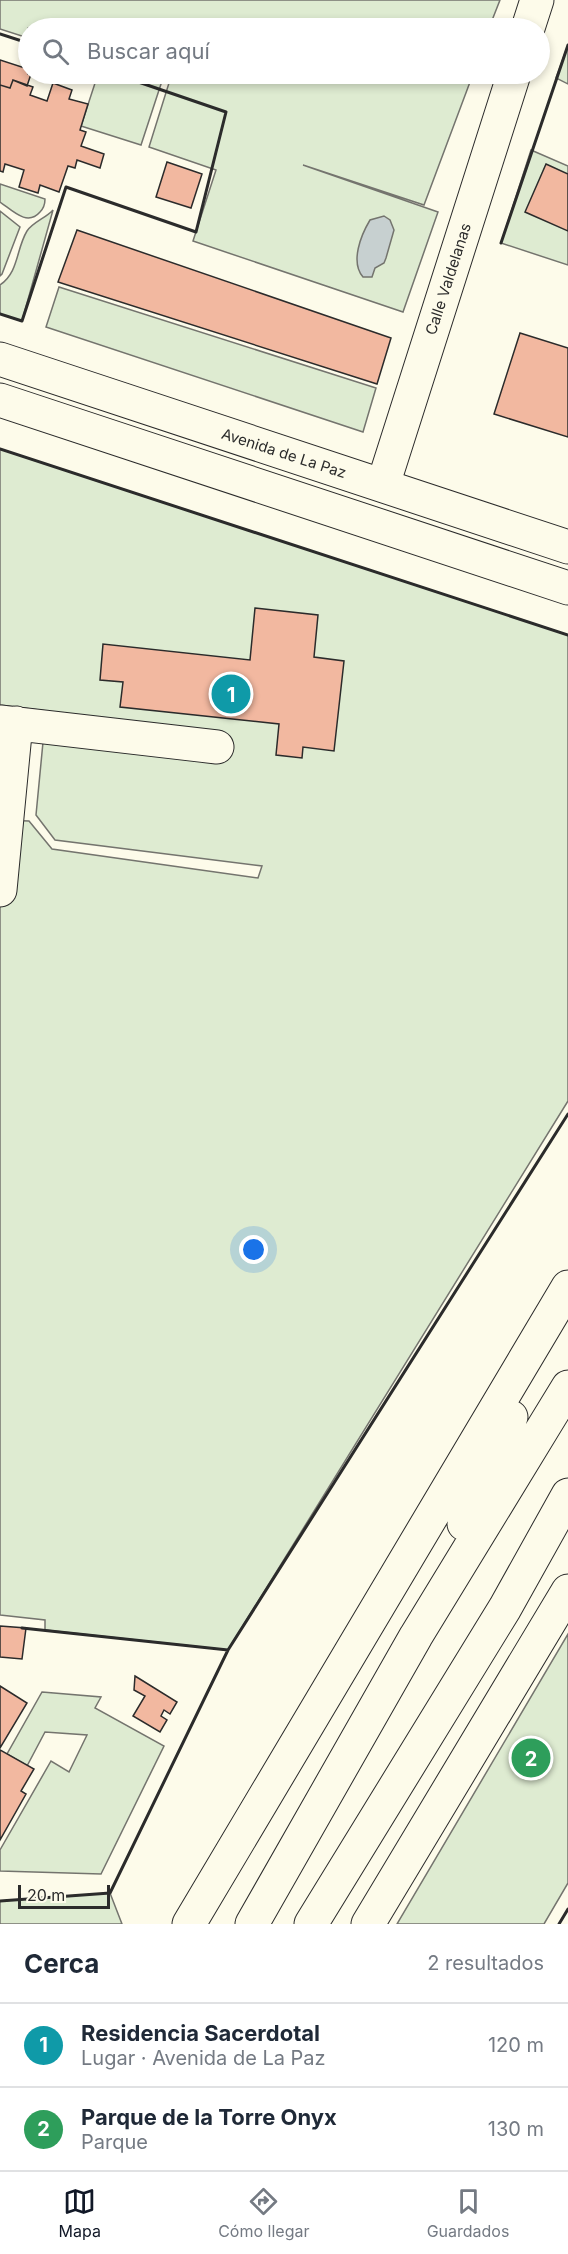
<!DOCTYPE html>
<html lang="es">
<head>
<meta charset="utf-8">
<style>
	:root { --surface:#fff; --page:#f2f2f3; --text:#1f2937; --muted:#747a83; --line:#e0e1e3; --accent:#111827 }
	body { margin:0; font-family:Inter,sans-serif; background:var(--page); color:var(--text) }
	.scale { position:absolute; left:18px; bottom:15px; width:92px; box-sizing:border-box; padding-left:6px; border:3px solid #2b2b2b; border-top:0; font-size:16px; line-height:21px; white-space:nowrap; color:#2b2b2b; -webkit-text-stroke:4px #fdfbea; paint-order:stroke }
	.you { position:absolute; left:254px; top:1250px; width:21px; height:21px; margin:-15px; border:4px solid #fff; border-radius:50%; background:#1a73e8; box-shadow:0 0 0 9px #1a73e833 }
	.badge { display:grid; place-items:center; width:39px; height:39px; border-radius:50%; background:var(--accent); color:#fff; font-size:20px; font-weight:700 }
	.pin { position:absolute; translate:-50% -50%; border:3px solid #fff; box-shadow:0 2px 6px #0006 }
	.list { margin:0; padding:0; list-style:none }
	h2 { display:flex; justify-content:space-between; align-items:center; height:78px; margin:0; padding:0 24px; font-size:26px }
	h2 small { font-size:20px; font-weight:400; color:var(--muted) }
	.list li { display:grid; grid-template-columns:39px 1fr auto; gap:18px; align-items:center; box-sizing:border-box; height:84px; padding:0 24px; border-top:2px solid var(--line) }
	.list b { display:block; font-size:22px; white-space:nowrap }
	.list p { margin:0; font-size:20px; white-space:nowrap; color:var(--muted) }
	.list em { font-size:20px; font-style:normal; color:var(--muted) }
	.icon { flex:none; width:33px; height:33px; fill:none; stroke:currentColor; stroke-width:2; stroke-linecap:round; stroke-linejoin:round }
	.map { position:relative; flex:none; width:568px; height:1924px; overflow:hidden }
	.search { position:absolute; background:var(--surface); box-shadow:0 3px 9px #0003; left:18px; right:18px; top:18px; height:66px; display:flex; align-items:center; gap:15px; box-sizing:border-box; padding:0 21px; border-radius:33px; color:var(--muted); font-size:22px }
	.sheet { height:246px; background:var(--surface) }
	nav { display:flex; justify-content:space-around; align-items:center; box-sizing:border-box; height:84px; border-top:2px solid var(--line); background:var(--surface); font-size:16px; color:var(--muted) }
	nav a { display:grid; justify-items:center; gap:3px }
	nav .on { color:var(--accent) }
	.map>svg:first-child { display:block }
	.green { fill:#deebd1; stroke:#74746e; stroke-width:1.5 }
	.water { fill:#c7d0d0; stroke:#74746e; stroke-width:1.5 }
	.building { fill:#f2b8a0; stroke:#2b2b2b; stroke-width:1.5 }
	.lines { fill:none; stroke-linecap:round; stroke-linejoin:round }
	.minor-casing { stroke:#2b2b2b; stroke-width:35 }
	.major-casing { stroke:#2b2b2b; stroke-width:35 }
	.highway-casing { stroke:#2b2b2b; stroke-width:35 }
	.minor { stroke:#fdfbea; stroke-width:33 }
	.major { stroke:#fdfbea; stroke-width:33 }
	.highway { stroke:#fdfbea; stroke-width:33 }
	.wall { stroke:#2b2b2b; stroke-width:3 }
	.labels { text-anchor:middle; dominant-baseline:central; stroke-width:4.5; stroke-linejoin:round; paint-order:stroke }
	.street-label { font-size:15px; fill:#2b2b2b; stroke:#fdfbea }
</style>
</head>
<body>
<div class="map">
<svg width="568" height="1924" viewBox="0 0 568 1924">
	<rect width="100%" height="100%" fill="#fdfbea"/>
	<!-- green -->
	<path class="green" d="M0,0h500l-11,28h-461v10l-28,-9z
		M568,45v39l-12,-6z
		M98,74h375l-49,131 -121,-40 135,47 -35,100 -210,-71 23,-71 -67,-23 20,-64 -7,-2 -21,64 -60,-19z
		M531,150l37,16v99l-67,-22z
		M0,184l45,15c0,5 -1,9 -5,13 -13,15 -28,-2 -40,-10z
		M53,210l-31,111 -22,-7v-29c19,-13 16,-36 27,-54 6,-9 19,-13 26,-21z
		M0,211l20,16 -18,47 -2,2z
		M59,287l317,101 -13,44 -317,-105z
		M0,449l568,186v466l-340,549 -183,-20v-10l-45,-5v-795l29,1 23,28 206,29 4,-12 -207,-26 -19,-25 10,-104 -46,-6z
		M568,1634v249l-24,41h-147z
		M42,1692l59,5 -6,11 69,38 -63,128 -101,-3v-21l51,-89 18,11 18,-37 -42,-3 -18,34 -20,-12z
		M110,1893l12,31h-122v-23z"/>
	<!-- water -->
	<path class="water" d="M384,216l6,4 4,10 -8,28 -2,5 -9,5 -3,9h-9c-13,-15 -2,-42 7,-57z"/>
	<!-- building -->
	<path class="building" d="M0,60l28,9v5h3l-4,12 -14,-6 -3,8 -10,-3z
		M13,80l20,7 -3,8 17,6 6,-18 19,7 -3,9 19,5 -8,26 6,2 -5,14 23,8 -4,14 -23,-8 -2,8 -7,-2 -9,26 -19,-7 -2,8 -19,-6 5,-17 -19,-6 -2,8 -3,-1v-86l10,3z
		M167,162l35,12 -11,34 -35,-11z
		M546,164l22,10v57l-43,-19z
		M77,230l314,108 -14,46 -319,-102z
		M520,333l48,15v89l-74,-23z
		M255,608l63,7 -4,42 30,4 -10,90 -31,-4 -1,11 -26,-3 3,-31 -159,-17 3,-25 -23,-2 3,-36 147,16z
		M0,1626l26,2 -4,31 -22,-2z
		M135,1676l42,26 -7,12 -6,-4 -3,6 6,4 -7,12 -27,-16 12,-20 -11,-6z
		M0,1686l27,17 -27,45z
		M0,1750l34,19 -13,22 5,3 -26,46z"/>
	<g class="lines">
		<defs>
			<path id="minor" d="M528,28l9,-28
				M383,485l131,-411
				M0,722l217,25
				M0,890l16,-167"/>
			<path id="major" d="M0,359l568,188
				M0,400l568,188"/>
			<path id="highway" d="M464,1524l47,-107
				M189,1924l379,-637
				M252,1924l164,-288 152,-249
				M311,1924l194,-316 63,-113
				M368,1924l200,-333"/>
		</defs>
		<!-- minor casing -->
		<use href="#minor" class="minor-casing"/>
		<!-- major casing -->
		<use href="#major" class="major-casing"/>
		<!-- highway casing -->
		<use href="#highway" class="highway-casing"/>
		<!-- minor -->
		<use href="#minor" class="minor"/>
		<!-- major -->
		<use href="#major" class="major"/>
		<!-- highway -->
		<use href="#highway" class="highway"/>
		<!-- wall -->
		<path class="wall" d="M0,34l28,9
			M501,243l67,-198
			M0,314l22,7 44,-134 130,45 30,-120 -111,-38
			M0,449l568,186
			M22,1628l206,22
			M0,1901l110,-8 118,-243 340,-536
			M559,1924l9,-15"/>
	</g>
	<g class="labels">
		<!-- street labels -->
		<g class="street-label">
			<text transform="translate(448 279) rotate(-72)">Calle Valdelanas</text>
			<text transform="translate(284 453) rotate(18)">Avenida de La Paz</text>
		</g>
	</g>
</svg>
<div class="scale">20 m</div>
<div class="you"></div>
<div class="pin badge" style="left:231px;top:694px;background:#0f9aa8">1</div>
<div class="pin badge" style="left:531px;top:1758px;background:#2e9e5b">2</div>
<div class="search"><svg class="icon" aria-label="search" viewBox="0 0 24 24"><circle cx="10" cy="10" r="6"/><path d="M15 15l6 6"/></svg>Buscar aquí</div>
</div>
<section class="sheet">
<h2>Cerca<small>2 resultados</small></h2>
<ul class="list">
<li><span class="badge" style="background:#0f9aa8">1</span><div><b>Residencia Sacerdotal</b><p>Lugar · Avenida de La Paz</p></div><em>120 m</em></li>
<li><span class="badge" style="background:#2e9e5b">2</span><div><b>Parque de la Torre Onyx</b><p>Parque</p></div><em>130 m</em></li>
</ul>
</section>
<nav>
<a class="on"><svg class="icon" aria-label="map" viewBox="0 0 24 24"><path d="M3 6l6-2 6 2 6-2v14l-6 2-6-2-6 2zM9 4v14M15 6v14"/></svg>Mapa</a>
<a><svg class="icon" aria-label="directions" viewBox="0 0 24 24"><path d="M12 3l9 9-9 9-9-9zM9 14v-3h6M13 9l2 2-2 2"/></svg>Cómo llegar</a>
<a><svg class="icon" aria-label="saved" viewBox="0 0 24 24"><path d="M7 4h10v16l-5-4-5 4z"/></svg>Guardados</a>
</nav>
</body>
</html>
